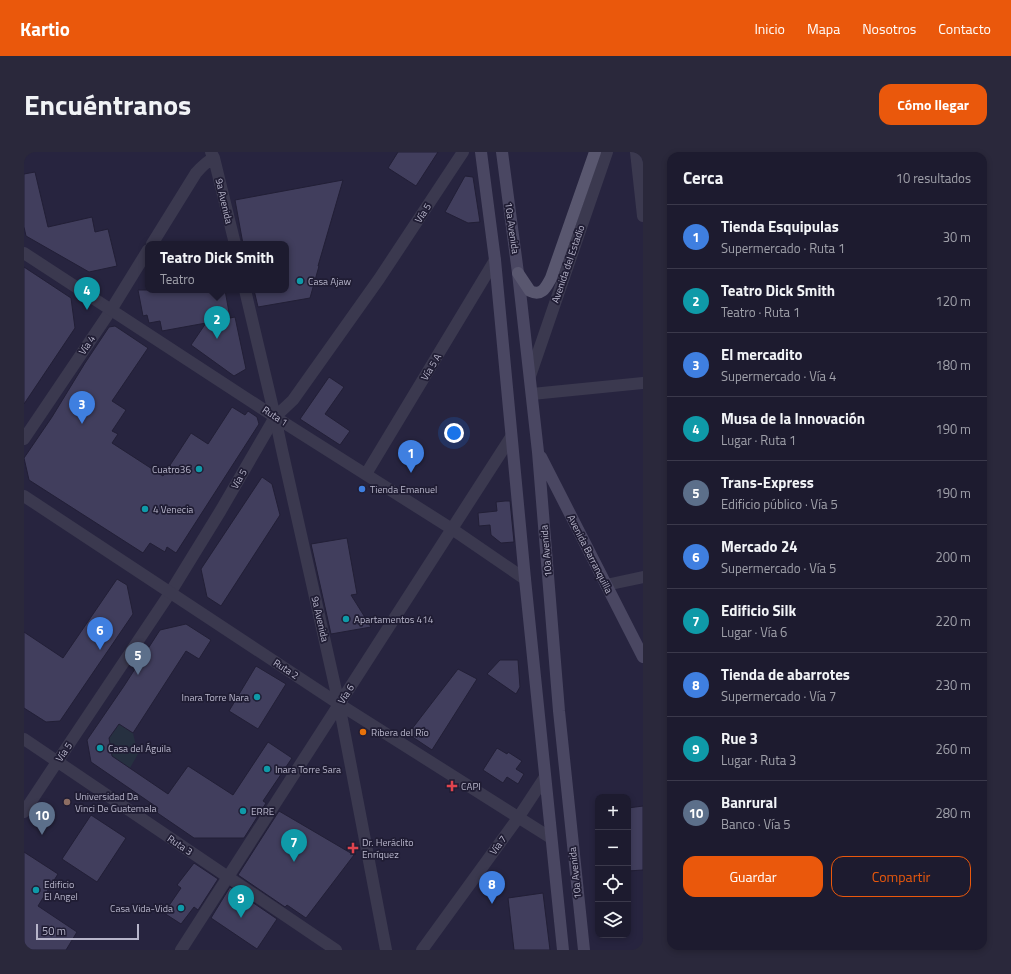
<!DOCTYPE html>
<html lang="es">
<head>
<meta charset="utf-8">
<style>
	:root { --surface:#1d1b2f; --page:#2a283b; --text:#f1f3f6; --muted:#a0a1aa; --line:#3b394b; --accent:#ea580c }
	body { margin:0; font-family:"Titillium Web",sans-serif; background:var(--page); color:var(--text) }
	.controls { position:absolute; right:12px; bottom:12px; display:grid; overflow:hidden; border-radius:8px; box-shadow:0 2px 6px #0003 }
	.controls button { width:36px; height:36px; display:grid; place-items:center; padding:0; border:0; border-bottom:1px solid var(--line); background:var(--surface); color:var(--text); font:20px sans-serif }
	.scale { position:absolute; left:12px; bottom:10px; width:103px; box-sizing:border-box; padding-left:4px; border:2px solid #b7b5ca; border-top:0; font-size:11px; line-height:14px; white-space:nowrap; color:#b7b5ca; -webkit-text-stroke:3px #201d34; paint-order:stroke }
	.you { position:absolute; left:430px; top:281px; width:14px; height:14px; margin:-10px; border:3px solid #fff; border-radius:50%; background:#1a73e8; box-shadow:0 0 0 6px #1a73e833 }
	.badge { display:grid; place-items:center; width:26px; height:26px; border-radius:50%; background:var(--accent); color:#fff; font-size:13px; font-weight:700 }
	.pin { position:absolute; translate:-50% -33px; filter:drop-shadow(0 1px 2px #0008) }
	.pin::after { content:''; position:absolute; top:21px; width:14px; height:12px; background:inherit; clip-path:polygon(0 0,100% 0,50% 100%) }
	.popup { position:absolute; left:121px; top:89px; width:144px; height:52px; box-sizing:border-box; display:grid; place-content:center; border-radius:8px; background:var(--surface); filter:drop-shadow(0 1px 3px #0005); font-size:13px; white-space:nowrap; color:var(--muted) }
	.popup b { font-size:15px; color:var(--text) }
	.popup::after { content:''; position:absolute; left:50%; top:100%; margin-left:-8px; border:8px solid transparent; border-top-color:var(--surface) }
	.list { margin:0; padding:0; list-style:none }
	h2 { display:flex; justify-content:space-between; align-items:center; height:52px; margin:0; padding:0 16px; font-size:17px }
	h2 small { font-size:13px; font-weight:400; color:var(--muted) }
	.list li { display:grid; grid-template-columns:26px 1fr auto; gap:12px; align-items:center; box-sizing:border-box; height:64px; padding:0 16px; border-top:1px solid var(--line) }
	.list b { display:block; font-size:15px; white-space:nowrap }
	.list p { margin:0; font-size:13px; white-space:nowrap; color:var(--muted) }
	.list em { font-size:13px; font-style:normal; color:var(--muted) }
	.actions { display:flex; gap:8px; padding:12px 16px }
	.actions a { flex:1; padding:9px 0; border:1px solid var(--accent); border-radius:12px; text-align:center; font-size:14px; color:var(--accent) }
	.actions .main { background:var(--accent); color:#fff }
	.icon { flex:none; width:22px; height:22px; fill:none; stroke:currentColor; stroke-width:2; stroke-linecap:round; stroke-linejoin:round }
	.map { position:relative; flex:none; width:619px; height:798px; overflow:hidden; border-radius:12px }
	header { display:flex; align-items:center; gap:24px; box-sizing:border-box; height:56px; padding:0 20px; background:var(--accent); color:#fff }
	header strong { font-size:19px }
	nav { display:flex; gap:22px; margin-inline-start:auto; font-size:14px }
	.intro { display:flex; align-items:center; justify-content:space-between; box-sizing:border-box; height:96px; padding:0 24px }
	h1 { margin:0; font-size:28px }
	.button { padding:10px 18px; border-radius:12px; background:var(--accent); color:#fff; font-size:14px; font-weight:700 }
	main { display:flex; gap:24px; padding:0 24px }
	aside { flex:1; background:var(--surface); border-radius:12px; box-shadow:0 2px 6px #0003 }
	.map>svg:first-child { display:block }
	.green { fill:#263040 }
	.building { fill:#413e5d; stroke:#221f36 }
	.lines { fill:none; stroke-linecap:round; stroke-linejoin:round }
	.pedestrian { stroke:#3b394f; stroke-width:12 }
	.minor { stroke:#3b394f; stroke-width:12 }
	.secondary { stroke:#4a4762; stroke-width:12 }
	.primary { stroke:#59576f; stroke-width:12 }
	.culture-dot { fill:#0f9aa8; stroke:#201d34; stroke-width:1.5 }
	.shop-dot { fill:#3f7fe0; stroke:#201d34; stroke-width:1.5 }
	.food-dot { fill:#e8710a; stroke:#201d34; stroke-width:1.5 }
	.health-dot { fill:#e0444e; stroke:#201d34; stroke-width:1.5 }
	.education-dot { fill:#8d6e63; stroke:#201d34; stroke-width:1.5 }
	.labels { text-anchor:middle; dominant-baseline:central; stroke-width:3.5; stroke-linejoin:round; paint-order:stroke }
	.street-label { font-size:10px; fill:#b7b5ca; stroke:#201d34 }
	.poi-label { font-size:10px; fill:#b7b5ca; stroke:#201d34; text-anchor:start }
</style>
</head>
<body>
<header>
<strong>Kartio</strong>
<nav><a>Inicio</a><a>Mapa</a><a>Nosotros</a><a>Contacto</a></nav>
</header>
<div class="intro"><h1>Encuéntranos</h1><a class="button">Cómo llegar</a></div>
<main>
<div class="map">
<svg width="619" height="798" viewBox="0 0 619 798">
	<rect width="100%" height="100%" fill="#27243f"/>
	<!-- green -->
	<path class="green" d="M95,572l14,9 5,21 -8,14 -18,-12 -3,-18z"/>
	<!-- building -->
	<path class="building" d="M374,0h40l-22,34 -28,-18z
		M11,20l13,55 44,-10 3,15 13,-3 9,37 -28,6 -63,-36 -2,-9v-53z
		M441,24l8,1 7,45 -12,1 -23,-11z
		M319,28l-25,86h1l-9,32 -52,9 -4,-17h32v-46h-43l-8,-44z
		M0,115l47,31 4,30 -51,76z
		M114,138h87l5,28 5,-1 11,52 -12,7 -43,-31 15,-22 -44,8 -2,-10 -11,2 -2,-8 -4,1z
		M91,174l33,22 -36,53 14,9 -14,21 6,3 -6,9 51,33 28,-43 17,11 24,-37 13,8 3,-4 9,6 2,7 -83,129 -9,-6 -2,5 -15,-9 -7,10 -114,-73 -5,-22 28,-41 33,-54 24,-36z
		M305,225l15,10 -19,27 25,17 -10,14 -40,-26z
		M238,325l10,7 8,31 -59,91 -14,-9 -6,-28z
		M481,349h5l4,41 -13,1 -10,-8 -1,-10 -11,1 -1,-13 19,-2 -1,-9z
		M323,386l10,56 -6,1 20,32 -40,7 -20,-90z
		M93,427l10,6 6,29 -73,107 -14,1 -22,-14v-76l39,26z
		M162,472l25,16 -12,19 -13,-8 -53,82 -14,-9 -10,14 3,18 56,38 20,-28 45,29 35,-53 24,16 -29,43 3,2 -22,35h-50l-38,-26 2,-4 -67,-46 -4,-22 37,-54 36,-56z
		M476,508h18l2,27 -4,7 -29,-20z
		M232,514l30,18 -28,45 -29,-18z
		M434,517l19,10 -45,71 -24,-16z
		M473,596l10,6 1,-2 14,9 -6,8 8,5 -6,10 -11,-7 -4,6 -20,-13z
		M619,654v64l-15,1v-63z
		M255,659l75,44 -48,63 -19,-13 -2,2 -47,-32z
		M67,663l35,23 -29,44 -35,-23z
		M0,700l34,22 -20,32 39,26 -11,18h-42z
		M170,711l24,16 -20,31 -4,-3 -13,17 -17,-11 17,-25 -4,-3z
		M206,735l47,32 -20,30 -46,-31z
		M519,741l7,57h-36l-6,-52z"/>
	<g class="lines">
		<!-- pedestrian -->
		<path class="pedestrian" d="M508,242l111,-11
			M0,287l87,-129
			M33,610l113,-169 51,-83 54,-93"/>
		<!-- minor -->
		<path class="minor" d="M187,0l3,6 21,86
			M612,0l7,64
			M128,92l44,-71c6,-7 10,-11 18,-15
			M0,101l251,164 177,112 73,50
			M221,138l30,127 7,33 57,254 47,246
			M87,158l37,-60
			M506,224l77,-224
			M251,265l18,-17 86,-121 84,-127
			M342,322l129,-214
			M0,344l315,208 212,134
			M582,433l37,-8
			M0,587l312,211
			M0,660l33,-50
			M157,798l330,-513
			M398,798l96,-132 27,-41"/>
		<!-- secondary -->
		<path class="secondary" d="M457,0l14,108 30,319 38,371
			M478,0l16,121 20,179 21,259 25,239
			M517,305l102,200"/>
		<!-- primary -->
		<path class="primary" d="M494,121l12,18c12,6 16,-4 21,-13l44,-126"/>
	</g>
	<!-- markers -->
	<g class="culture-dot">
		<circle cx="276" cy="129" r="4"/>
		<circle cx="175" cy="317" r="4"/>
		<circle cx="121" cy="357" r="4"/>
		<circle cx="322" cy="467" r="4"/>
		<circle cx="233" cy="545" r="4"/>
		<circle cx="76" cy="596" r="4"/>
		<circle cx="243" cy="617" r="4"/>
		<circle cx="219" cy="659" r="4"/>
		<circle cx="12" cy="738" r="4"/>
		<circle cx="157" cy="756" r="4"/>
	</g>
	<circle class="shop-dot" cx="338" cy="337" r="4"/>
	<circle class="food-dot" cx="339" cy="580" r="4"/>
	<g class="health-dot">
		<path d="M426 628h4v4h4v4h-4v4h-4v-4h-4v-4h4z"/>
		<path d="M327 690h4v4h4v4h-4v4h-4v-4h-4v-4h4z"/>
	</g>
	<circle class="education-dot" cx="43" cy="650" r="4"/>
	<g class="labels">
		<!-- street labels -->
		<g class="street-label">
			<text transform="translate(200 49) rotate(77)">9a Avenida</text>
			<text transform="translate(399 61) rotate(-57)">Vía 5</text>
			<text transform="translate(488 76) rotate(82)">10a Avenida</text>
			<text transform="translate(544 112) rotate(-71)">Avenida del Estadio</text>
			<text transform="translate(63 193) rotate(-56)">Vía 4</text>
			<text transform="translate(407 215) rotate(-59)">Vía 5 A</text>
			<text transform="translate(251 264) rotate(33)">Ruta 1</text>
			<text transform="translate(215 327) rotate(-60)">Vía 5</text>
			<text transform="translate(522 399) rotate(-95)">10a Avenida</text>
			<text transform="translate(566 402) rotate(63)">Avenida Barranquilla</text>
			<text transform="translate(296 467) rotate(77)">9a Avenida</text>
			<text transform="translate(262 517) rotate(33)">Ruta 2</text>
			<text transform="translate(322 542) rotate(-57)">Vía 6</text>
			<text transform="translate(40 600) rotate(-56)">Vía 5</text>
			<text transform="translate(156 693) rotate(34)">Ruta 3</text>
			<text transform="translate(474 693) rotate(-54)">Vía 7</text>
			<text transform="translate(551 721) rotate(-96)">10a Avenida</text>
		</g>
		<!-- poi labels -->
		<g class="poi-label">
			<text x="284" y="129">Casa Ajaw</text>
			<text x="167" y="317" text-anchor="end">Cuatro36</text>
			<text x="346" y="337">Tienda Emanuel</text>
			<text x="129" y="357">4 Venecia</text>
			<text x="330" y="467">Apartamentos 414</text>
			<text x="225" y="545" text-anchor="end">Inara Torre Nara</text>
			<text x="347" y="580">Ribera del Río</text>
			<text x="84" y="596">Casa del Águila</text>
			<text x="251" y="617">Inara Torre Sara</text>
			<text x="437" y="634">CAPI</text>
			<text x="51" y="644">Universidad Da<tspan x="51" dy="12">Vinci De Guatemala</tspan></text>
			<text x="227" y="659">ERRE</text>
			<text x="338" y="690">Dr. Heráclito<tspan x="338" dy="12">Enríquez</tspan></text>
			<text x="20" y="732">Edificio<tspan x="20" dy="12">El Angel</tspan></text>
			<text x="149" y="756" text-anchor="end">Casa Vida-Vida</text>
		</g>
	</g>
</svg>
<div class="controls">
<button>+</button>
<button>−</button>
<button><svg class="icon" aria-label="locate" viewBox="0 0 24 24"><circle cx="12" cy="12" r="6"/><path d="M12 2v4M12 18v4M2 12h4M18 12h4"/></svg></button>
<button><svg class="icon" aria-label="layers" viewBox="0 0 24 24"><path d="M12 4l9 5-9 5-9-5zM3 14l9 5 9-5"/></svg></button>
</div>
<div class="scale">50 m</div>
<div class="you"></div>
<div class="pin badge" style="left:387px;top:321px;background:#3f7fe0">1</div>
<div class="pin badge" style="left:193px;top:187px;background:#0f9aa8">2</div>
<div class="popup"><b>Teatro Dick Smith</b>Teatro</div>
<div class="pin badge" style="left:58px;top:272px;background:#3f7fe0">3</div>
<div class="pin badge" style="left:63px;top:158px;background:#0f9aa8">4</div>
<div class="pin badge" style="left:114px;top:523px;background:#5c6f8a">5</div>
<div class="pin badge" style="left:76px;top:498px;background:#3f7fe0">6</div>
<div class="pin badge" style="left:270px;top:710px;background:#0f9aa8">7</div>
<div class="pin badge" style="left:468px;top:752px;background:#3f7fe0">8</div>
<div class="pin badge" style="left:217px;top:766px;background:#0f9aa8">9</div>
<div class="pin badge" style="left:18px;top:683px;background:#5c6f8a">10</div>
</div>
<aside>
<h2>Cerca<small>10 resultados</small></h2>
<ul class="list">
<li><span class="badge" style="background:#3f7fe0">1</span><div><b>Tienda Esquipulas</b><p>Supermercado · Ruta 1</p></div><em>30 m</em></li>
<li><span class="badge" style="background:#0f9aa8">2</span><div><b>Teatro Dick Smith</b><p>Teatro · Ruta 1</p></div><em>120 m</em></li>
<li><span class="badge" style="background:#3f7fe0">3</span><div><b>El mercadito</b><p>Supermercado · Vía 4</p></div><em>180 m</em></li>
<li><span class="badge" style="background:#0f9aa8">4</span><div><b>Musa de la Innovación</b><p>Lugar · Ruta 1</p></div><em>190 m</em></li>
<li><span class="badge" style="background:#5c6f8a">5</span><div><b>Trans-Express</b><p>Edificio público · Vía 5</p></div><em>190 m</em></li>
<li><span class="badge" style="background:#3f7fe0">6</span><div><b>Mercado 24</b><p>Supermercado · Vía 5</p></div><em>200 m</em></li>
<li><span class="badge" style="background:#0f9aa8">7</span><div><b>Edificio Silk</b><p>Lugar · Vía 6</p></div><em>220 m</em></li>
<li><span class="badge" style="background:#3f7fe0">8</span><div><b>Tienda de abarrotes</b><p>Supermercado · Vía 7</p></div><em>230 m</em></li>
<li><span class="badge" style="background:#0f9aa8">9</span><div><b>Rue 3</b><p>Lugar · Ruta 3</p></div><em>260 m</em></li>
<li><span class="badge" style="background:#5c6f8a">10</span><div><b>Banrural</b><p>Banco · Vía 5</p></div><em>280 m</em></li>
</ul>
<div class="actions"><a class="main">Guardar</a><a>Compartir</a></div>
</aside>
</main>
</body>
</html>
